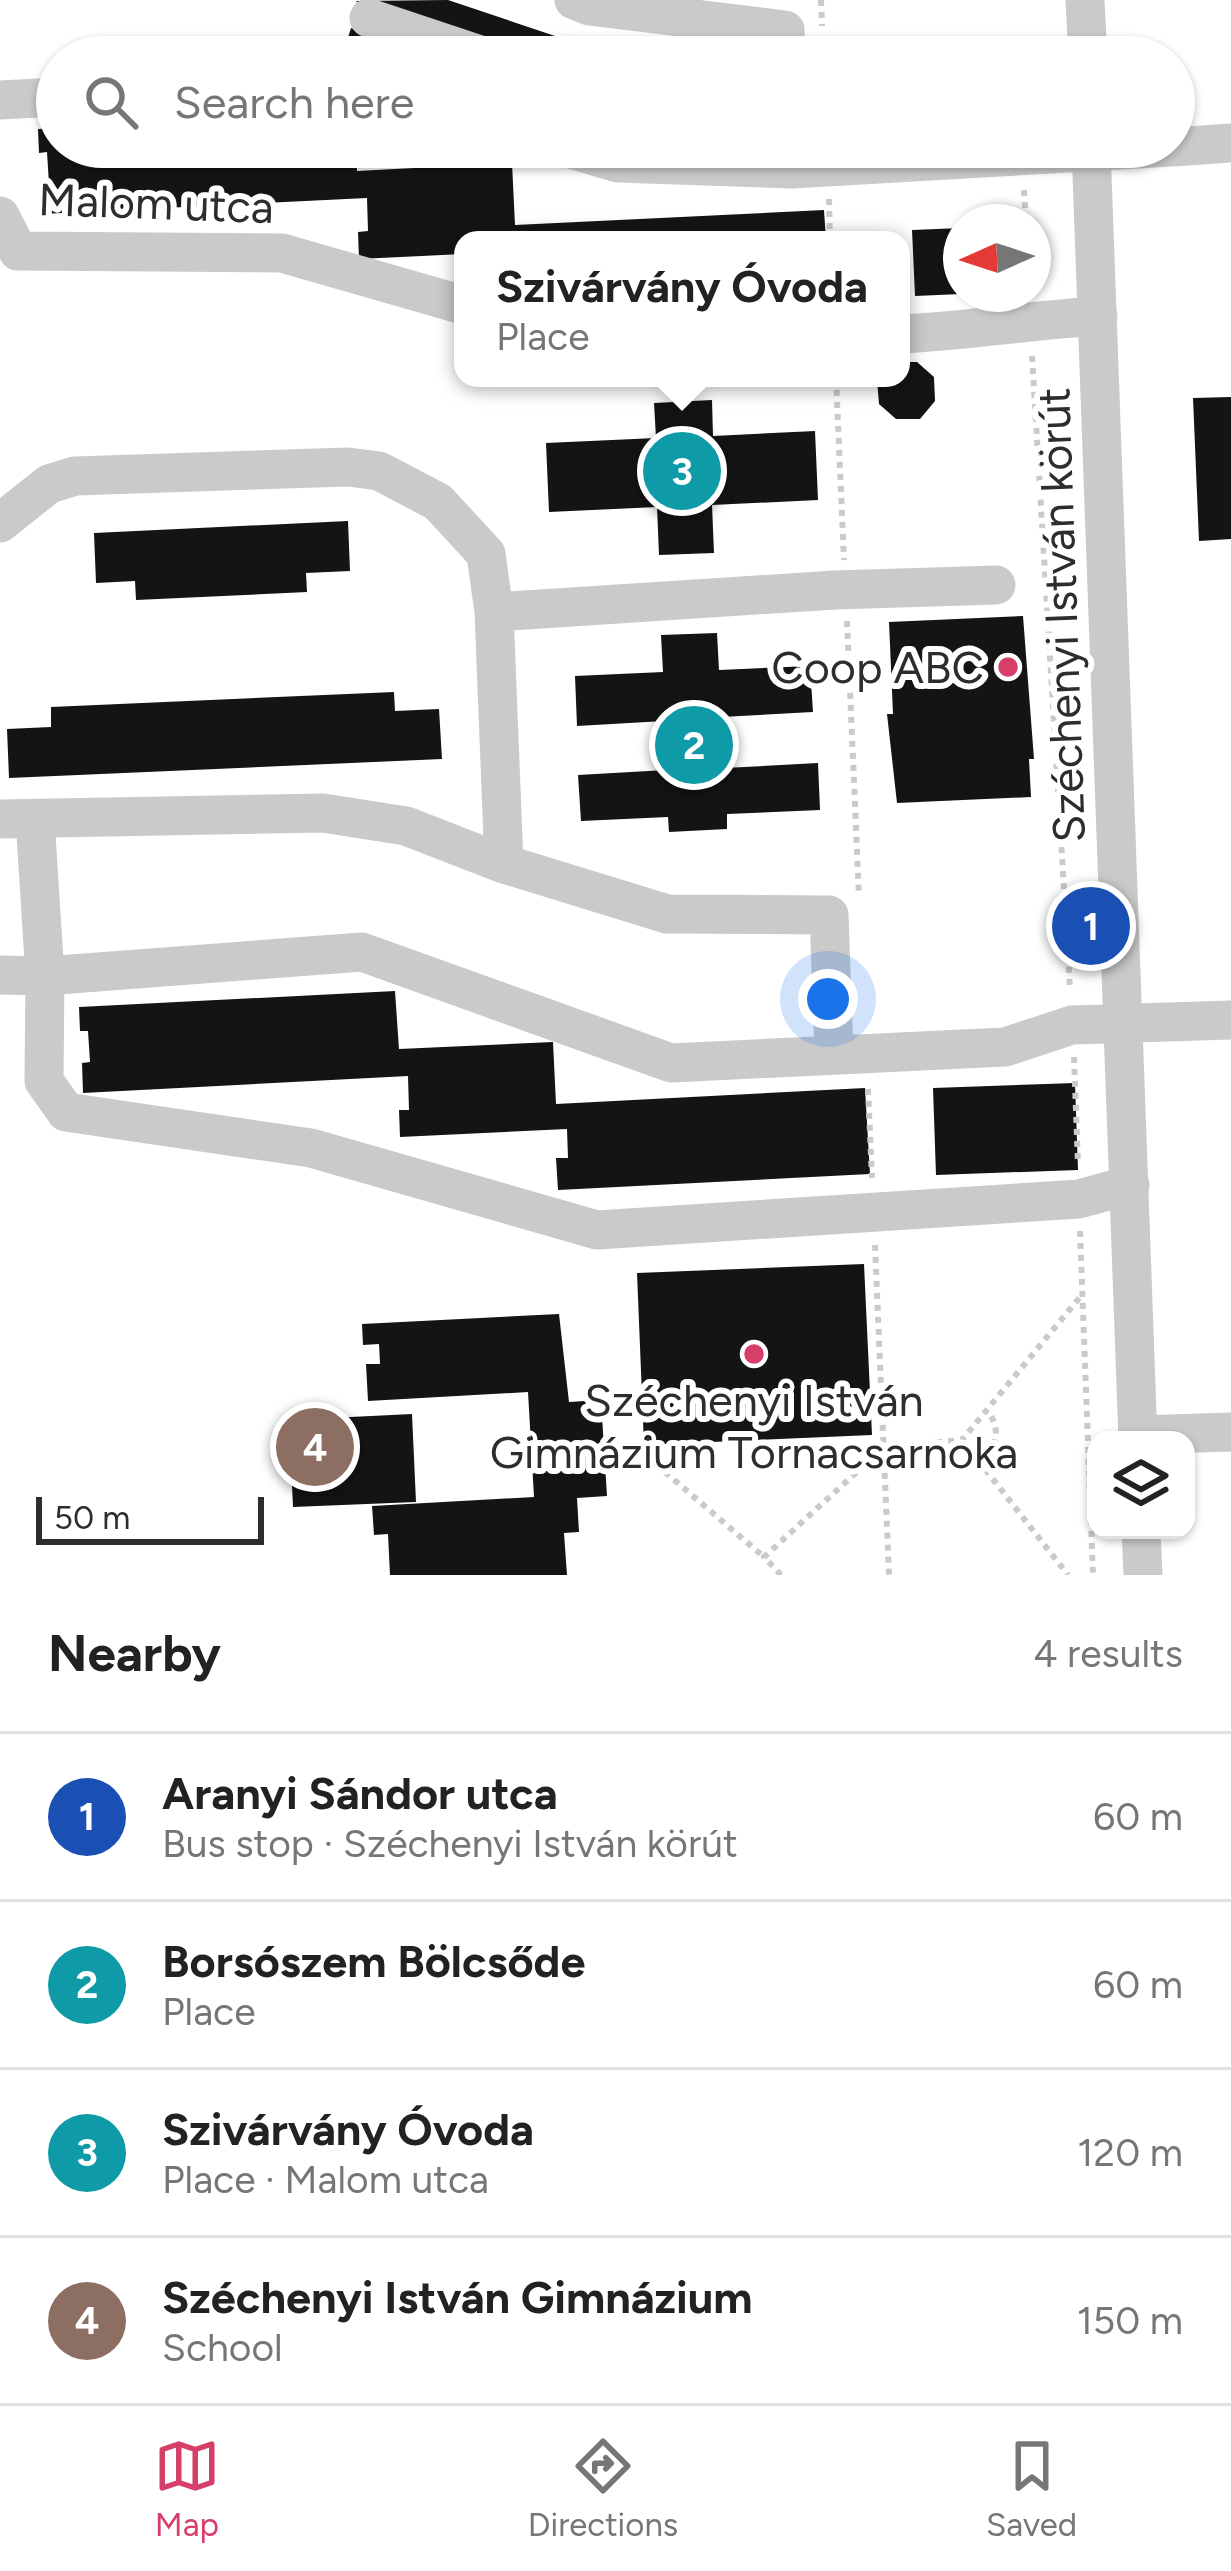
<!DOCTYPE html>
<html lang="en">
<head>
<meta charset="utf-8">
<style>
	:root { --surface:#fff; --page:#f6f6f6; --text:#222; --muted:#767676; --line:#e0e0e0; --accent:#d53f6a }
	body { margin:0; font-family:Figtree,sans-serif; background:var(--page); color:var(--text) }
	.controls { position:absolute; right:36px; bottom:36px; display:grid; overflow:hidden; border-radius:24px; box-shadow:0 3px 9px #0004 }
	.controls button { width:108px; height:108px; display:grid; place-items:center; padding:0; border:0; border-bottom:3px solid var(--line); background:var(--surface); color:var(--text); font:60px sans-serif }
	.compass { position:absolute; left:943px; top:204px; width:108px; height:108px; border-radius:50%; background:var(--surface); box-shadow:0 3px 9px #0004; rotate:267deg }
	.scale { position:absolute; left:36px; bottom:30px; width:228px; box-sizing:border-box; padding-left:12px; border:6px solid #2d2d2d; border-top:0; font-size:33px; line-height:42px; white-space:nowrap; color:#2d2d2d; -webkit-text-stroke:9px #fff; paint-order:stroke }
	.you { position:absolute; left:828px; top:999px; width:42px; height:42px; margin:-30px; border:9px solid #fff; border-radius:50%; background:#1a73e8; box-shadow:0 0 0 18px #1a73e833 }
	.badge { display:grid; place-items:center; width:78px; height:78px; border-radius:50%; background:var(--accent); color:#fff; font-size:39px; font-weight:700 }
	.pin { position:absolute; translate:-50% -50%; border:6px solid #fff; box-shadow:0 3px 12px #0006 }
	.popup { position:absolute; left:454px; top:231px; width:456px; height:156px; box-sizing:border-box; display:grid; place-content:center; border-radius:24px; background:var(--surface); filter:drop-shadow(0 3px 9px #0005); font-size:39px; white-space:nowrap; color:var(--muted) }
	.popup b { font-size:45px; color:var(--text) }
	.popup::after { content:''; position:absolute; left:50%; top:100%; margin-left:-24px; border:24px solid transparent; border-top-color:var(--surface) }
	.list { margin:0; padding:0; list-style:none }
	h2 { display:flex; justify-content:space-between; align-items:center; height:156px; margin:0; padding:0 48px; font-size:51px }
	h2 small { font-size:39px; font-weight:400; color:var(--muted) }
	.list li { display:grid; grid-template-columns:78px 1fr auto; gap:36px; align-items:center; box-sizing:border-box; height:168px; padding:0 48px; border-top:3px solid var(--line) }
	.list b { display:block; font-size:45px; white-space:nowrap }
	.list p { margin:0; font-size:39px; white-space:nowrap; color:var(--muted) }
	.list em { font-size:39px; font-style:normal; color:var(--muted) }
	.icon { flex:none; width:66px; height:66px; fill:none; stroke:currentColor; stroke-width:2; stroke-linecap:round; stroke-linejoin:round }
	.map { position:relative; flex:none; width:1231px; height:1575px; overflow:hidden }
	.search { position:absolute; background:var(--surface); box-shadow:0 3px 9px #0004; left:36px; right:36px; top:36px; height:132px; display:flex; align-items:center; gap:30px; box-sizing:border-box; padding:0 42px; border-radius:66px; color:var(--muted); font-size:45px }
	.sheet { height:828px; background:var(--surface) }
	nav { display:flex; justify-content:space-around; align-items:center; box-sizing:border-box; height:168px; border-top:3px solid var(--line); background:var(--surface); font-size:33px; color:var(--muted) }
	nav a { display:grid; justify-items:center; gap:6px }
	nav .on { color:var(--accent) }
	.map>svg:first-child { display:block }
	.building { fill:#141414 }
	.lines { fill:none; stroke-linecap:round; stroke-linejoin:round }
	.path { stroke:#cacaca; stroke-width:6; stroke-dasharray:6 6; stroke-linecap:butt }
	.minor { stroke:#cacaca; stroke-width:39 }
	.poi-dot { fill:#d53f6a; stroke:#fff; stroke-width:4.5 }
	.labels { text-anchor:middle; dominant-baseline:central; stroke-width:12; stroke-linejoin:round; paint-order:stroke }
	.street-label { font-size:45px; fill:#2d2d2d; stroke:#fff }
	.poi-label { font-size:45px; fill:#2d2d2d; stroke:#fff; text-anchor:end }
</style>
</head>
<body>
<div class="map">
<svg width="1231" height="1575" viewBox="0 0 1231 1575">
	<rect width="100%" height="100%" fill="#fff"/>
	<!-- building -->
	<path class="building" d="M448,0l113,38 -7,19h-31l-168,-56z
		M351,28l81,28v1h-77l-12,-4z
		M575,43l43,13v1h-47z
		M57,128v19h299l1,24 155,-8 3,62 309,-15 2,30h-363v14l-104,5 -1,-27 10,-1 -1,-33 -325,16 -1,-30h8l-2,-32 -8,1 -1,-24z
		M961,228v66l-46,2 -3,-66z
		M901,362h16l17,15 1,24 -15,18h-24l-17,-15 -2,-24 24,-2z
		M1231,397v142l-32,2 -6,-143z
		M712,400l1,36 102,-5 3,69 -106,5 2,48 -55,2 -2,-48 -108,5 -3,-69 110,-5 -2,-35z
		M348,521l2,50 -44,2 1,19 -171,8 -1,-19 -39,2 -2,-50z
		M1023,616l11,143h-5l2,38 -134,6 -10,-89h6l-4,-92z
		M717,633l2,37 91,-4 3,46 -91,5 3,51 93,-5 2,47 -93,4v15l-58,3 -1,-15 -87,4 -3,-46 88,-5 -2,-49 -87,5 -2,-50 88,-4 -2,-37z
		M394,692l1,19 44,-2 3,50 -433,19 -2,-49 44,-2v-20z
		M395,991l4,58 154,-7 3,62 309,-16 5,86 -312,16 -2,-32h12l-1,-29 -167,8 -1,-27h10l-1,-34 -325,17 -1,-30 8,-1 -2,-31h-8l-1,-24z
		M1075,1083l3,87 -142,5 -3,-87z
		M864,1264l8,171 -228,10 -7,-172z
		M559,1314l10,88 32,-2 6,96 -30,2 2,34 -15,1 3,42h-177l-2,-41 -14,1 -2,-29 162,-9 -6,-105 -160,9 -2,-37h14l-1,-20 -16,1 -1,-21z
		M412,1414l4,88 -123,5 -4,-87z"/>
	<g class="lines">
		<!-- path -->
		<path class="path" d="M821,0l1,26
			M560,57l8,-23
			M1024,190l2,32
			M829,199l1,41
			M1032,356l38,634
			M836,378l8,182
			M847,621l12,275
			M1074,1057l4,107
			M868,1089l4,89
			M1080,1231l13,344
			M875,1245l14,330
			M963,1441l105,134
			M982,1466c14,-20 20,-34 6,-55
			M665,1472l99,85
			M781,1575l-17,-18 120,-110 78,-7 118,-143"/>
		<!-- minor -->
		<path class="minor" d="M574,0l15,6 196,24 1,27
			M1085,0l3,57
			M369,18l117,39
			M0,100l57,-3
			M564,147l54,16 174,6 380,-22
			M1091,147l47,1293
			M1174,147l57,-4
			M0,216l18,35 264,2 181,52
			M901,334c66,-3 131,-14 197,-18
			M0,523l49,-39 26,-8 273,-9 31,4 59,31 48,52 8,58 10,252
			M494,612l341,-22 161,-5
			M0,819l323,-6 83,13 98,38 163,50 162,1 5,139
			M35,819l10,157 -1,105 22,31 245,36 286,82 482,-31 51,-14
			M0,975l45,1 317,-24 309,111 334,-16 67,-22 159,-5
			M1138,1435l93,-3
			M1141,1530l2,45"/>
	</g>
	<!-- markers -->
	<g class="poi-dot">
		<circle cx="1008" cy="667" r="12"/>
		<circle cx="754" cy="1354" r="12"/>
	</g>
	<g class="labels">
		<!-- street labels -->
		<g class="street-label">
			<text transform="translate(156 203) rotate(2)">Malom utca</text>
			<text transform="translate(1061 615) rotate(-92)">Széchenyi István körút</text>
		</g>
		<!-- poi labels -->
		<g class="poi-label">
			<text x="984" y="667">Coop ABC</text>
			<text x="754" y="1400" text-anchor="middle">Széchenyi István<tspan x="754" dy="52">Gimnázium Tornacsarnoka</tspan></text>
		</g>
	</g>
</svg>
<div class="controls">
<button><svg class="icon" aria-label="layers" viewBox="0 0 24 24"><path d="M12 4l9 5-9 5-9-5zM3 14l9 5 9-5"/></svg></button>
</div>
<svg class="compass" viewBox="-18 -18 36 36"><path d="M0-13l5 13h-10z" fill="#e53935"/><path d="M0 13l5-13h-10z" fill="#767676"/></svg>
<div class="scale">50 m</div>
<div class="you"></div>
<div class="pin badge" style="left:1091px;top:926px;background:#1a4fb4">1</div>
<div class="pin badge" style="left:694px;top:745px;background:#0f9aa8">2</div>
<div class="pin badge" style="left:682px;top:471px;background:#0f9aa8">3</div>
<div class="popup"><b>Szivárvány Óvoda</b>Place</div>
<div class="pin badge" style="left:315px;top:1447px;background:#8d6e63">4</div>
<div class="search"><svg class="icon" aria-label="search" viewBox="0 0 24 24"><circle cx="10" cy="10" r="6"/><path d="M15 15l6 6"/></svg>Search here</div>
</div>
<section class="sheet">
<h2>Nearby<small>4 results</small></h2>
<ul class="list">
<li><span class="badge" style="background:#1a4fb4">1</span><div><b>Aranyi Sándor utca</b><p>Bus stop · Széchenyi István körút</p></div><em>60 m</em></li>
<li><span class="badge" style="background:#0f9aa8">2</span><div><b>Borsószem Bölcsőde</b><p>Place</p></div><em>60 m</em></li>
<li><span class="badge" style="background:#0f9aa8">3</span><div><b>Szivárvány Óvoda</b><p>Place · Malom utca</p></div><em>120 m</em></li>
<li><span class="badge" style="background:#8d6e63">4</span><div><b>Széchenyi István Gimnázium</b><p>School</p></div><em>150 m</em></li>
</ul>
</section>
<nav>
<a class="on"><svg class="icon" aria-label="map" viewBox="0 0 24 24"><path d="M3 6l6-2 6 2 6-2v14l-6 2-6-2-6 2zM9 4v14M15 6v14"/></svg>Map</a>
<a><svg class="icon" aria-label="directions" viewBox="0 0 24 24"><path d="M12 3l9 9-9 9-9-9zM9 14v-3h6M13 9l2 2-2 2"/></svg>Directions</a>
<a><svg class="icon" aria-label="saved" viewBox="0 0 24 24"><path d="M7 4h10v16l-5-4-5 4z"/></svg>Saved</a>
</nav>
</body>
</html>
